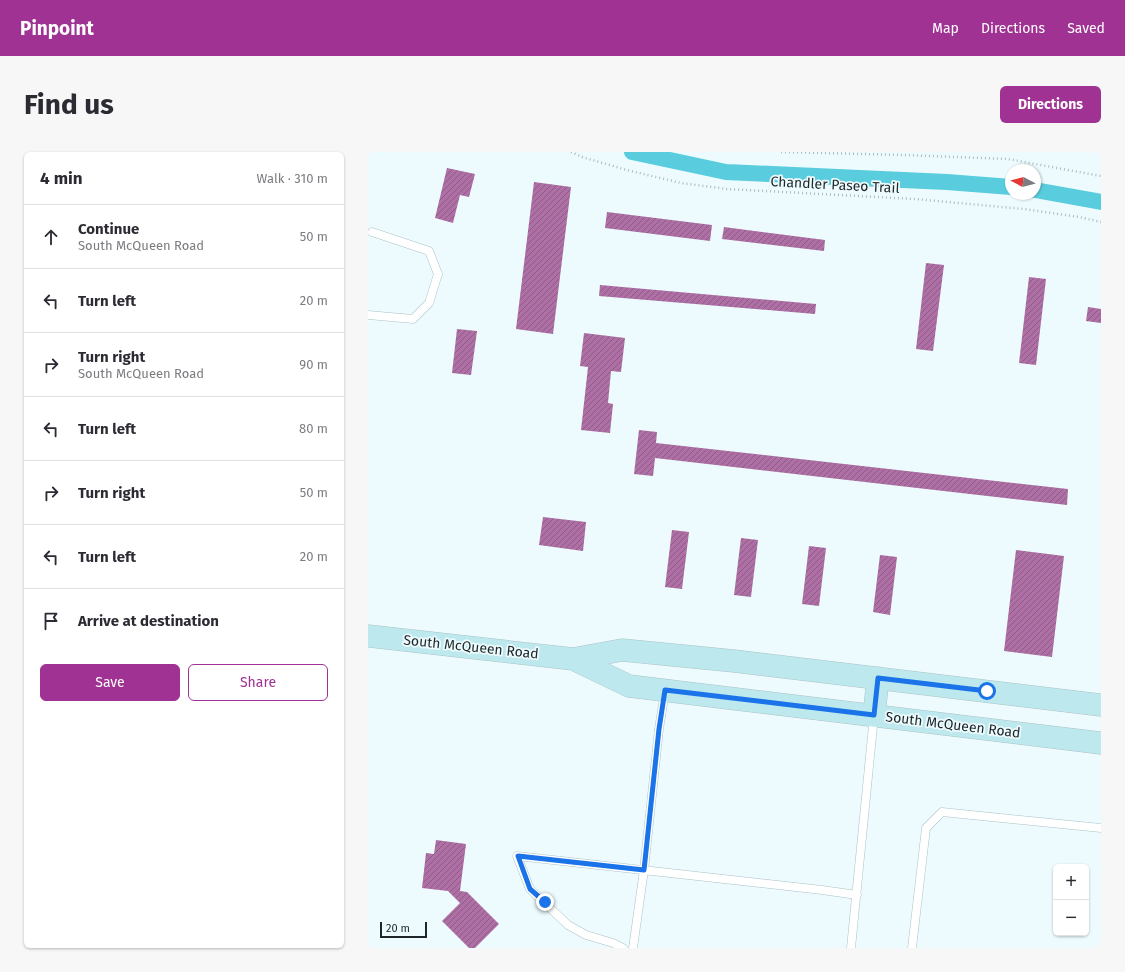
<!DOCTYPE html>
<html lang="en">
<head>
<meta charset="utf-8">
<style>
	:root { --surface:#fff; --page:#f7f7f7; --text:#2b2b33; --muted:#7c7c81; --line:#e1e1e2; --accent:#9f3292 }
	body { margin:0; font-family:"Fira Sans",sans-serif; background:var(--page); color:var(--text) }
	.controls { position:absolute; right:12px; bottom:12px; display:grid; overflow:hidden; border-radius:6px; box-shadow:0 1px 3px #0004 }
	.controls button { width:36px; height:36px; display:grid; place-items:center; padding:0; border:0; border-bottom:1px solid var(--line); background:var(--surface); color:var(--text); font:20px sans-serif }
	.compass { position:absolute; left:637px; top:12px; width:36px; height:36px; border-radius:50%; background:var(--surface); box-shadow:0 1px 3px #0004; rotate:277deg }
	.scale { position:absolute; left:12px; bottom:10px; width:47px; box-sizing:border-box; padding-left:4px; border:2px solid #1e2628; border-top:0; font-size:11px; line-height:14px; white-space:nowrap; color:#1e2628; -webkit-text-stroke:3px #edfbfe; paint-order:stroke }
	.stop { position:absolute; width:12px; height:12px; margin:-9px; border:3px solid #1a73e8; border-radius:50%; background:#fff }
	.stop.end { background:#1a73e8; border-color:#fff; box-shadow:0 1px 4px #0008 }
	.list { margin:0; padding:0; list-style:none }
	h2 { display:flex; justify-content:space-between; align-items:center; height:52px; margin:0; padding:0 16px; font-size:17px }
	h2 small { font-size:13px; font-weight:400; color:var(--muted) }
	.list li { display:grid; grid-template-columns:26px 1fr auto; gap:12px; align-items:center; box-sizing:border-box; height:64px; padding:0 16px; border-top:1px solid var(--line) }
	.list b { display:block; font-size:15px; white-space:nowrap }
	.list p { margin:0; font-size:13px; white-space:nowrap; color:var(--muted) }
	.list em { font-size:13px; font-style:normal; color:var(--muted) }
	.actions { display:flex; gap:8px; padding:12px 16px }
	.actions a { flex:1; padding:9px 0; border:1px solid var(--accent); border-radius:6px; text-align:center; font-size:14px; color:var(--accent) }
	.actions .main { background:var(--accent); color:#fff }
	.icon { flex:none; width:22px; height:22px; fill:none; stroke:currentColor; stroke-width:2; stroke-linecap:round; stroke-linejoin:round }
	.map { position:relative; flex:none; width:733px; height:796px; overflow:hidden; border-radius:6px }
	header { display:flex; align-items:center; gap:24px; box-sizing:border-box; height:56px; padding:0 20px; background:var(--accent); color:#fff }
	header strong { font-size:19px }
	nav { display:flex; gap:22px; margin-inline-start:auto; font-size:14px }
	.intro { display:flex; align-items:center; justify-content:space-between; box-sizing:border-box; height:96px; padding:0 24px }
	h1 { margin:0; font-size:28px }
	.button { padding:10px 18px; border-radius:6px; background:var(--accent); color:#fff; font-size:14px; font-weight:700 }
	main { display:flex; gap:24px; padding:0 24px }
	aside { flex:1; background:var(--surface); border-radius:6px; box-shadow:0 1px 3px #0004 }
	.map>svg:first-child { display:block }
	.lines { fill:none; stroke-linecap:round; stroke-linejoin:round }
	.canal { stroke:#59cddd; stroke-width:16 }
	.building { fill:url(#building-hatch) }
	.lane-casing { stroke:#abc2c6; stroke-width:9 }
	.secondary-casing { stroke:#abc2c6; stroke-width:23 }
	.path { stroke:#aebabd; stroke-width:2.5; stroke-dasharray:1 3; stroke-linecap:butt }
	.lane { stroke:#fff; stroke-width:8 }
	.secondary { stroke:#bde9ee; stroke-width:22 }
	.route { stroke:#1a73e8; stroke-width:5 }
	.labels { text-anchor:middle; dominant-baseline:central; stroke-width:3.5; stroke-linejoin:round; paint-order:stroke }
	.street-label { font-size:14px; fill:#1e2628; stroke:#edfbfe }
</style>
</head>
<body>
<header>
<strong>Pinpoint</strong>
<nav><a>Map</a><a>Directions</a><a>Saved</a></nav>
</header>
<div class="intro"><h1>Find us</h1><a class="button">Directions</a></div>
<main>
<aside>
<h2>4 min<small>Walk · 310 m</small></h2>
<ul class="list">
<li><svg class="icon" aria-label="ahead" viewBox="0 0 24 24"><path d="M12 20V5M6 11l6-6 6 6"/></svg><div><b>Continue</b><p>South McQueen Road</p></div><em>50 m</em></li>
<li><svg class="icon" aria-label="left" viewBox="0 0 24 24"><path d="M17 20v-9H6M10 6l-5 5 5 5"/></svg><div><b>Turn left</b></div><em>20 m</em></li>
<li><svg class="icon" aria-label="right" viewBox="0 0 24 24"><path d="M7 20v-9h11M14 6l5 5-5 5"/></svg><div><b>Turn right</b><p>South McQueen Road</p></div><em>90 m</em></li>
<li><svg class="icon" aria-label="left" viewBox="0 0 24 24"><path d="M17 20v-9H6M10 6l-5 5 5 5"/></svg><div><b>Turn left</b></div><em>80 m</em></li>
<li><svg class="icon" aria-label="right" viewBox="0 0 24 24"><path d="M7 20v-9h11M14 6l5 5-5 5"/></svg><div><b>Turn right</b></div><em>50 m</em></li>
<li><svg class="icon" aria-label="left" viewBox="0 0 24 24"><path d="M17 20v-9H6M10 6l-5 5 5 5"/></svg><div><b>Turn left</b></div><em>20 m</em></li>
<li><svg class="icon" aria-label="arrive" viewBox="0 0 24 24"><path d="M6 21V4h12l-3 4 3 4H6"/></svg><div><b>Arrive at destination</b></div></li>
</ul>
<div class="actions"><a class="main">Save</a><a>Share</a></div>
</aside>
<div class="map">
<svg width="733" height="796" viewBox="0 0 733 796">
	<defs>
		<pattern id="building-hatch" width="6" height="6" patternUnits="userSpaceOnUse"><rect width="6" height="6" fill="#ae6fa4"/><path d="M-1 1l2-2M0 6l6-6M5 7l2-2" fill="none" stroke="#8d5b86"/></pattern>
	</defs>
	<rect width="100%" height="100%" fill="#edfbfe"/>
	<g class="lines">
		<!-- canal -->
		<path class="canal" d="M264,0l94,20 221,10 64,5
			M667,38l66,12"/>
	</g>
	<!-- building -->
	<path class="building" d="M79,16l28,6 -6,23 -9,-2 -7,28 -18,-5z
		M166,30l37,5 -18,147 -37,-5z
		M239,60l105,13 -2,16 -105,-13z
		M356,75l101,13 -1,11 -102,-12z
		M558,111l18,2 -11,86 -17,-2z
		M661,125l17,2 -10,86 -17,-2z
		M232,133l216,19 -1,10 -216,-18z
		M720,155l13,2v14l-15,-2z
		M89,177l20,2 -6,44 -19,-2z
		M216,181l41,5 -4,34 -10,-1 -3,32 5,1 -3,29 -29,-3 7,-63 -8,-1z
		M271,278l18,2 -1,11 412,46 -1,16 -412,-47 -2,18 -19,-2z
		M175,365l43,5 -3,29 -44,-6z
		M304,378l17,2 -7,57 -17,-2z
		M373,386l17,2 -7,57 -17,-2z
		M441,394l17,2 -7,58 -17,-2z
		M648,398l48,6 -12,101 -48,-6z
		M512,403l17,2 -7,58 -17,-3z
		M68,688l30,4 -6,47 7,1 32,32 -24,24h-6l-27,-27 18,-18 -12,-12 -26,-3 4,-35 8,1z"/>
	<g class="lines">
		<defs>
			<path id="lane" d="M0,163l45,4 16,-16 9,-29 -9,-23 -57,-19
				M255,796l-10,-5 -27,-8 -18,-10 -38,-36 -13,-33 305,34 35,5
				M265,796l11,-78 15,-141 6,-38
				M483,796l23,-232
				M544,796l14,-120 16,-16 159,16"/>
			<path id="secondary" d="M0,484l205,23 49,-9 112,11 367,44
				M205,507l56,27 472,57
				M506,563l4,-37"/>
		</defs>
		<!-- lane casing -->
		<use href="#lane" class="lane-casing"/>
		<!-- secondary casing -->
		<use href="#secondary" class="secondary-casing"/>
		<!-- path -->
		<path class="path" d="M203,0l11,5 45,13 54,13 46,6 188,10 109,10 55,8 22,5
			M413,0l123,3 104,4 71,13 22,4"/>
		<!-- lane -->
		<use href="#lane" class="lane"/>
		<!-- secondary -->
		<use href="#secondary" class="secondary"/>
	</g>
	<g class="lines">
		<!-- route -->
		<path class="route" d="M177,750l-15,-13 -12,-33 126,14 15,-141 6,-39 209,25 4,-37 109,13"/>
	</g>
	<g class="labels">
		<!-- street labels -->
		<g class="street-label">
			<text transform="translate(467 33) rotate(3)">Chandler Paseo Trail</text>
			<text transform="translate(103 495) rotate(6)">South McQueen Road</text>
			<text transform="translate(585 573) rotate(7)">South McQueen Road</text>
		</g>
	</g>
</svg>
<div class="controls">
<button>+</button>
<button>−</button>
</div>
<svg class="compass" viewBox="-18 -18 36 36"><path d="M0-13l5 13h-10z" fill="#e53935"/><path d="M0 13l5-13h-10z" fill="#7c7c81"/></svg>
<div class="scale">20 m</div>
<div class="stop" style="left:619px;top:539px"></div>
<div class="stop end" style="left:177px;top:750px"></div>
</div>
</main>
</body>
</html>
